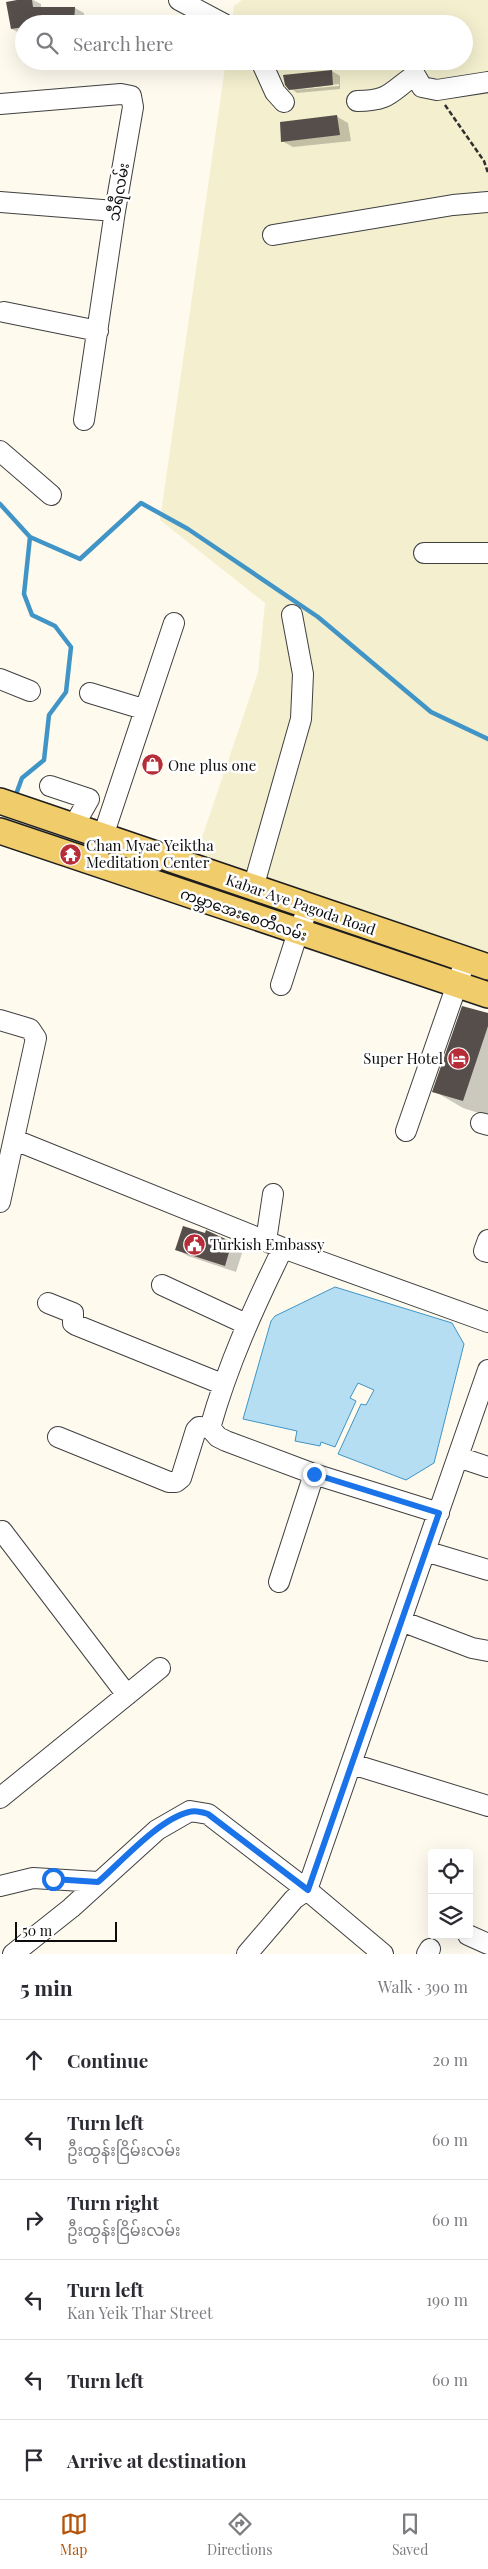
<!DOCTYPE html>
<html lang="en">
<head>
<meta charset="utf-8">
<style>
	:root { --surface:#fff; --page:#f2f2f3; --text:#2b2b33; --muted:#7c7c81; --line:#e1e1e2; --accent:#b45309 }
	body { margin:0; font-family:"Playfair Display","Noto Sans Myanmar",serif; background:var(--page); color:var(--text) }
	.controls { position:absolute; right:15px; bottom:15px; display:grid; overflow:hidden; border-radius:5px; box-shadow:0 5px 20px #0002 }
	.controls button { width:45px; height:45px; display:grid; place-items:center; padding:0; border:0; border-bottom:1px solid var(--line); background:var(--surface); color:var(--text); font:25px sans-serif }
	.scale { position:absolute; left:15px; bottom:12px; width:102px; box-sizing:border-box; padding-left:5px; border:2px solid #0d0d0d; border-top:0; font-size:14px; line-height:18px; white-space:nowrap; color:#0d0d0d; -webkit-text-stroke:4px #fff; paint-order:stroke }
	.stop { position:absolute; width:15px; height:15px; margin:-11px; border:4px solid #1a73e8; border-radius:50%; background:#fff }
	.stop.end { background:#1a73e8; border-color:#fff; box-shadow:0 1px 5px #0008 }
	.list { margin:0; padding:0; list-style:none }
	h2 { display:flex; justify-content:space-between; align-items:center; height:65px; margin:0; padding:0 20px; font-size:21px }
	h2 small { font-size:16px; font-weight:400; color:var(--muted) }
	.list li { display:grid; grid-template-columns:32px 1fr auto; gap:15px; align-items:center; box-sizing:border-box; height:80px; padding:0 20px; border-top:1px solid var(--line) }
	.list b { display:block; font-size:19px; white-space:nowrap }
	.list p { margin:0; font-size:16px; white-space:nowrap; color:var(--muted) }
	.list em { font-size:16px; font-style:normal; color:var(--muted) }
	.icon { flex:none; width:28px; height:28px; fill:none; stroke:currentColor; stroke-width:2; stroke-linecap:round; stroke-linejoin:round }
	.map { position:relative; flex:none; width:488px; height:1954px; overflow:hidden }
	.search { position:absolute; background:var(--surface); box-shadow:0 5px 20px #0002; left:15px; right:15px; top:15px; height:55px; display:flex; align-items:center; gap:12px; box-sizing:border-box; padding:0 18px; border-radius:28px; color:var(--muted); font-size:19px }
	.sheet { height:545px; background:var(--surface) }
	nav { display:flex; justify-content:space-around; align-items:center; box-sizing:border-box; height:70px; border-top:1px solid var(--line); background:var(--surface); font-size:14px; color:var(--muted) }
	nav a { display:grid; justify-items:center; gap:2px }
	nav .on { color:var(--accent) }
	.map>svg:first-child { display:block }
	.farmland { fill:#f3efcf }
	.water { fill:#b5def3; stroke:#4095c6 }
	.shadow { fill:#0003 }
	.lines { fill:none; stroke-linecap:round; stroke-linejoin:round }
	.stream { stroke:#4095c6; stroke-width:4.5 }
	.building { fill:#554e4a }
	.minor-casing { stroke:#404040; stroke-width:22 }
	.major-casing { stroke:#1e1e1e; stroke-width:28 }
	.path { stroke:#2f2f2f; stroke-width:2.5; stroke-dasharray:5 2.5; stroke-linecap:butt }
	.minor { stroke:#fff; stroke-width:20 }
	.major { stroke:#f1cc6b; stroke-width:25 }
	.route { stroke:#1a73e8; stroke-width:6 }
	.labels { text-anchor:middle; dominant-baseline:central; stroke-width:5; stroke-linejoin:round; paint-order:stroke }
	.street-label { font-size:15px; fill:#0d0d0d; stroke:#fff }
	.poi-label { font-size:15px; fill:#0d0d0d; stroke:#fff; text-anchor:start }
</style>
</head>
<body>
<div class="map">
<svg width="488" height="1954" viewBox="0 0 488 1954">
	<rect width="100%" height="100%" fill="#fefaee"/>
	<!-- farmland -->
	<path class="farmland" d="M242,0h246v956l-294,-95 64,-188 7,-70 -105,-83 66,-459h238v-37h-232l2,-18z"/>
	<!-- water -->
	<path class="water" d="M335,1287l117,36 12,21 -30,119 -28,17 -68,-26 23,-50 5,1 8,-15 -16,-7 -8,15 6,3 -21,46 -14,-5 -1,4 -25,-5 2,-10 -54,-12 28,-98 4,-5z"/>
	<!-- shadow -->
	<path class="shadow" d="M24,0h9l8,4v4h34l9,5v11h-60v10h-3l-9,-5z
		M332,71l8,5v13l-43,4 -4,-3 46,-4v-2l-47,6 -8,-14z
		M336,116l12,7 3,18 -58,6 -11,-6z
		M488,1015v101l-25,-8 -29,-17z
		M207,1232l36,18 -7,22 -48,-16 -11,-7 29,-15z"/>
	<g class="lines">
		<!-- stream -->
		<path class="stream" d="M0,504l30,33 -6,57 8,21 23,11 16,21 -5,45 -17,23 -5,45 -22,18 -7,19
			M30,537l50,22 61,-56 47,26 130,88 113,95 57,27"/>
	</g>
	<!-- building -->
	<path class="building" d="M17,0h15l1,7h42l-1,17h-50v3l-13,2 -5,-27z
		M332,70l1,15 -44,5 -4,-5 -2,-10z
		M337,115l3,20 -59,7 -1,-20z
		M462,1006l26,7v13l-25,75 -31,-9z
		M183,1226l22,7 1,-3 26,12 -7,24 -50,-16z"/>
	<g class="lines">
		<defs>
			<path id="minor" d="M179,0l45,24
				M261,61l14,31 9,10
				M357,101c33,0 33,-9 58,-26l7,12 15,3 51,-8
				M0,104l121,-10 10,2 2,11 -18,104 -31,209
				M0,202l115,9
				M273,235l180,-30 35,-3
				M4,312l94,19
				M0,451l51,44
				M424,553h64
				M0,679l30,12
				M90,693l53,16
				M50,786l39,13 -16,28
				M94,863l80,-240
				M253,888l48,-169 2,-45 -11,-59
				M281,985l17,-53 11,-25
				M0,1020l30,9 6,9 -36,164
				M481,1123l7,2
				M406,1131l56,-161
				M15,1140l268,108 205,74
				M488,1240l-4,11 4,1
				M266,1241l7,-47
				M162,1285l84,39
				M48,1303l25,10v10l3,2 146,59
				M210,1428c18,-64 44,-121 73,-180
				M58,1437l111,45h7l5,-4 15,-48 3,-3 11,1 8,9 8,4 88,33 125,39
				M458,1457l30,10
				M2,1531l125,164
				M425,1551l63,19
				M279,1582l35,-108
				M401,1621l71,27 16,3
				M352,1764l136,42
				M0,1798l160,-130
				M0,1886l33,-8 65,4
				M468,1935l20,9
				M13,1954l58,-46 86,-78 33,-19 18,3 99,76 76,64
				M247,1954l47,-55 13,-9 181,-520
				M427,1954l3,-5"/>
			<path id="major" d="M0,801l488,166
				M0,831l488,164"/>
		</defs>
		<!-- minor casing -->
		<use href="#minor" class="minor-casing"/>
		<!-- major casing -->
		<use href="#major" class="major-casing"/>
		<!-- path -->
		<path class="path" d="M445,105l39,56 4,12"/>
		<!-- minor -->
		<use href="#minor" class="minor"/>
		<!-- major -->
		<use href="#major" class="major"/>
	</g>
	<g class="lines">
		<!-- route -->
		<path class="route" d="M53,1879l45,3c23,-20 61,-63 91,-70 6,-2 13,0 19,2l100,76 131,-377 -125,-39"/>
	</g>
	<!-- icons -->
	<defs>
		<symbol id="shop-disc" viewBox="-11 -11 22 22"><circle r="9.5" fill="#b62c37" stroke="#fff"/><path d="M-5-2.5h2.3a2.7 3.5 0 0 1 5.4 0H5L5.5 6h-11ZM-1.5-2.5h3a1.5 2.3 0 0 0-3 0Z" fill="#fff"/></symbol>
		<symbol id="temple-disc" viewBox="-11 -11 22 22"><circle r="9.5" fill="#b62c37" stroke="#fff"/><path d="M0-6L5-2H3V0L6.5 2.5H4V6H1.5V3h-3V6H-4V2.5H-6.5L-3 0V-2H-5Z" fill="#fff"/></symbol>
		<symbol id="hotel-disc" viewBox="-11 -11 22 22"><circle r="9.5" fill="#b62c37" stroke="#fff"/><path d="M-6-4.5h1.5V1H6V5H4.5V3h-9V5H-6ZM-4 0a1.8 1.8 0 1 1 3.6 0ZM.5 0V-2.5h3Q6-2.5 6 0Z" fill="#fff"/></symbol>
		<symbol id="civic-disc" viewBox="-11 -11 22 22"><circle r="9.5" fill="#b62c37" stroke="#fff"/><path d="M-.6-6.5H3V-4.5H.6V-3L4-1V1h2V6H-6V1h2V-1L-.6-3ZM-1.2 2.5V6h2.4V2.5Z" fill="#fff"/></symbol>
	</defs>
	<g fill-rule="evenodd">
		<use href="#shop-disc" x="140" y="752" width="25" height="25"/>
		<use href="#temple-disc" x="58" y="842" width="25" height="25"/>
		<use href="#hotel-disc" x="446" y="1046" width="25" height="25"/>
		<use href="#civic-disc" x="182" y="1232" width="25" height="25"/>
	</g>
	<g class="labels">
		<!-- street labels -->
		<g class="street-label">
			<text transform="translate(118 192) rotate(-80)">သီရီလမ်း</text>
			<text transform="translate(301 904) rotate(19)">Kabar Aye Pagoda Road</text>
			<text transform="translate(244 914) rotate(19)">ကမ္ဘာအေးစေတီလမ်း</text>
		</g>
		<!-- poi labels -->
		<g class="poi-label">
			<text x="168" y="765">One plus one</text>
			<text x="86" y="845">Chan Myae Yeiktha<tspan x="86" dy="17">Meditation Center</tspan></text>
			<text x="443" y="1058" text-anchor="end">Super Hotel</text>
			<text x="210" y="1244">Turkish Embassy</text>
		</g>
	</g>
</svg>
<div class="controls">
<button><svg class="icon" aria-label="locate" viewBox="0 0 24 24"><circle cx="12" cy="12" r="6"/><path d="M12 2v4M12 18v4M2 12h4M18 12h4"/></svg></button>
<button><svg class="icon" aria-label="layers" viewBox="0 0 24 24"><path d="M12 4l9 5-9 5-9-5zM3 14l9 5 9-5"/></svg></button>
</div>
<div class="scale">50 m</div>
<div class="stop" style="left:53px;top:1879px"></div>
<div class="stop end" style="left:314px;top:1474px"></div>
<div class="search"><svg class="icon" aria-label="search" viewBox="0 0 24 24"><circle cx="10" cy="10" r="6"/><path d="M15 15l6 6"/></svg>Search here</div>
</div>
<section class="sheet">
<h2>5 min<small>Walk · 390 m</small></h2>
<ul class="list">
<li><svg class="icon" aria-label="ahead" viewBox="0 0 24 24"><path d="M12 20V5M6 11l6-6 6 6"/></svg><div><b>Continue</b></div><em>20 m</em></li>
<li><svg class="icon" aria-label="left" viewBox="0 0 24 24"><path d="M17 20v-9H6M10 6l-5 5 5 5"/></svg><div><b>Turn left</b><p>ဦးထွန်းငြိမ်းလမ်း</p></div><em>60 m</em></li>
<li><svg class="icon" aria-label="right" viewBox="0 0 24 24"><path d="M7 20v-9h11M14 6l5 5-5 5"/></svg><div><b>Turn right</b><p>ဦးထွန်းငြိမ်းလမ်း</p></div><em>60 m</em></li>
<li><svg class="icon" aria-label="left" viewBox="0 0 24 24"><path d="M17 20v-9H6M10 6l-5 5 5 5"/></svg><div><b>Turn left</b><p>Kan Yeik Thar Street</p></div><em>190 m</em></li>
<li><svg class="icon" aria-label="left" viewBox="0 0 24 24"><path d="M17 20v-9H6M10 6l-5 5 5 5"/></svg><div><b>Turn left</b></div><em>60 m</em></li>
<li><svg class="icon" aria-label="arrive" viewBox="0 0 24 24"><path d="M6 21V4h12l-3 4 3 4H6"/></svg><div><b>Arrive at destination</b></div></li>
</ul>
</section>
<nav>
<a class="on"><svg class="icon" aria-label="map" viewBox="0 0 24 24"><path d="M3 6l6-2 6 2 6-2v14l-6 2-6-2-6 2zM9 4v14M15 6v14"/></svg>Map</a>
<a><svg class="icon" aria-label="directions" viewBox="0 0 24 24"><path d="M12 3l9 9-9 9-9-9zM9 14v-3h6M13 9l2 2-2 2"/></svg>Directions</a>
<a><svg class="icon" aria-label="saved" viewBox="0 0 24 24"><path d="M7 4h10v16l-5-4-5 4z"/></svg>Saved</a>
</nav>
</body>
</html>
